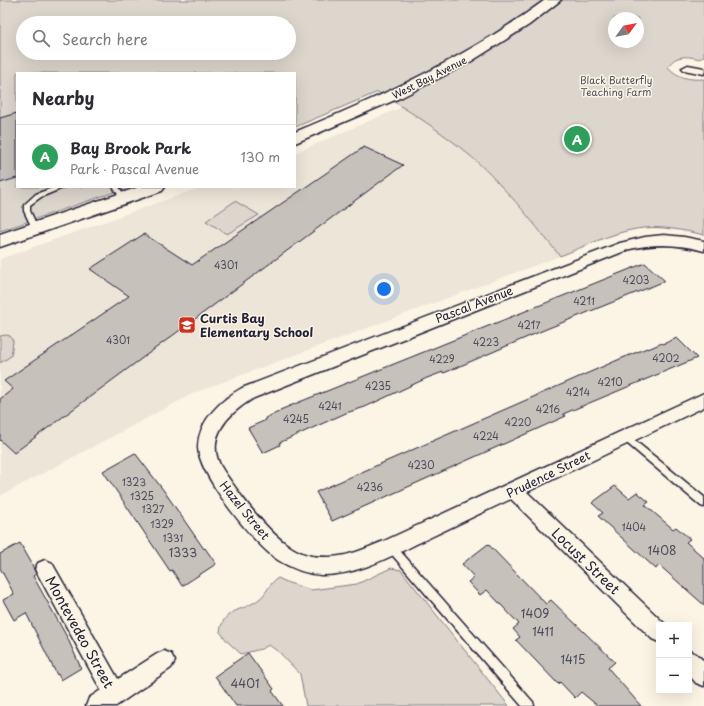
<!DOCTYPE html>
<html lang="en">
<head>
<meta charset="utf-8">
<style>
	:root { --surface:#fff; --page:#f2f2f3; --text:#2b2b33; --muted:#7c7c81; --line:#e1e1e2; --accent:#c8321e }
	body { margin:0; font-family:"Playpen Sans",sans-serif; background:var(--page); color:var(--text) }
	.controls { position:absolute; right:12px; bottom:12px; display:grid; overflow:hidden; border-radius:0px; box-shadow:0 4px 16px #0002 }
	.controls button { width:36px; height:36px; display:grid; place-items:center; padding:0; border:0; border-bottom:1px solid var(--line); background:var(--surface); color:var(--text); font:20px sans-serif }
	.compass { position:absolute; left:608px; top:12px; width:36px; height:36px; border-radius:50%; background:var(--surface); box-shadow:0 4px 16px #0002; rotate:57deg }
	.you { position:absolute; left:384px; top:289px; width:14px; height:14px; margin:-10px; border:3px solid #fff; border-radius:50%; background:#1a73e8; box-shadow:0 0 0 6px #1a73e833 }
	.badge { display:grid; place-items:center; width:26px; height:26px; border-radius:50%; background:var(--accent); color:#fff; font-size:13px; font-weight:700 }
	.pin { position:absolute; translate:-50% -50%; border:2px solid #fff; box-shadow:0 1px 4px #0006 }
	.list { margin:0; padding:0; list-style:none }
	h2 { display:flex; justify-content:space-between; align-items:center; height:52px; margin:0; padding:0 16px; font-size:17px }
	h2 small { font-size:13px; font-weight:400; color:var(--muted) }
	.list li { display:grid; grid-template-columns:26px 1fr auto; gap:12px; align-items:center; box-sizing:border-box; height:64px; padding:0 16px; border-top:1px solid var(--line) }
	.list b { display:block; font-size:15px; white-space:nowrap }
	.list p { margin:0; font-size:13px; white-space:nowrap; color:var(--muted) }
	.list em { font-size:13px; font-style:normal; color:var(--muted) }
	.icon { flex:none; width:22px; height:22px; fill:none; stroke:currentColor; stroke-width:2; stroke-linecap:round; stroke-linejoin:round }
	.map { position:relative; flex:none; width:704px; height:706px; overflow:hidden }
	.search { position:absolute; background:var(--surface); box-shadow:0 4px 16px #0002; left:16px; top:16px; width:280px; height:44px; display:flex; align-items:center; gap:10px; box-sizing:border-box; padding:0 14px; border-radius:22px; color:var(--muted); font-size:15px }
	.panel { position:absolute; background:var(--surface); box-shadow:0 4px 16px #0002; left:16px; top:72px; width:280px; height:116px; border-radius:0px }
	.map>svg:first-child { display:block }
	.built { fill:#ece5d8 }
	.green { fill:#dcd6cc; stroke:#7f7c84; fill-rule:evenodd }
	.building { fill:#c6c1bb; stroke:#22223b }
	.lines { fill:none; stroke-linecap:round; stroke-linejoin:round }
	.service-casing { stroke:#22223b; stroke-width:3 }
	.minor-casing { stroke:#22223b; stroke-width:3 }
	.tertiary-casing { stroke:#22223b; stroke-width:3 }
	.service { fill:#fcf5e5; fill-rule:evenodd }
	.minor { fill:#fcf5e5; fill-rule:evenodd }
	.tertiary { fill:#fcf5e5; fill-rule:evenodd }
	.labels { text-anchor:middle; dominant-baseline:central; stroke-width:3; stroke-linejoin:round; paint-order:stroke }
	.far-street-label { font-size:10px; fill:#22223b; stroke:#fcf5e5 }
	.far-park-label { font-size:10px; fill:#504f5f; stroke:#fcf5e5 }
	.number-label { font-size:10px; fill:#4b4a5b }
	.street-label { font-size:12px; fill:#22223b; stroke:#fcf5e5 }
	.poi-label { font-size:12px; font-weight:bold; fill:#22223b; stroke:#fcf5e5; text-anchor:start }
	.near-number-label { font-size:12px; fill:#4b4a5b }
	.near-street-label { font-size:14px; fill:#22223b; stroke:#fcf5e5 }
</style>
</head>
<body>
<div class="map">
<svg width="704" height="706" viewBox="0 0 704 706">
	<rect width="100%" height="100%" fill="#fcf5e5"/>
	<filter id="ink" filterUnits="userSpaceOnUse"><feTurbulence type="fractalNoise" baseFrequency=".025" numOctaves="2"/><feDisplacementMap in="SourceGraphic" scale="8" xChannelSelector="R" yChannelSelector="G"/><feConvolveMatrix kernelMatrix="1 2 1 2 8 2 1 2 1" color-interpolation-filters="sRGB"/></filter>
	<g filter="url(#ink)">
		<!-- built -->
		<path class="built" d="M402,107l29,18 32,25 36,33 61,73 -364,136 -196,104v-237l202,-72h93v-34z"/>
		<!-- green -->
		<path class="green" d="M0,0h704v56l-4,3c-12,-3 -25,-5 -32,8 10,11 21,13 36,12v156c-21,-5 -46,-10 -68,-6 -25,4 -52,18 -76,27 -20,-24 -39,-50 -61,-72 -35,-39 -77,-65 -121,-92l-83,35v-54h-278v114h112l-129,44zM614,18h24v24h-24zM23,23h266v30h-266z
			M235,201l24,14 -32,19 -21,-13z
			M6,335l4,1 3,5 -2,15 -11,7v-27z
			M391,568l10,2 108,136h-203l-6,-32 -20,-21 -11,-8 -8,4 -20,5 -13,-12 -8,-10c3,-24 22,-20 38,-32 9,-6 11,-17 20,-22l11,5 22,7 46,-6z"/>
		<!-- building -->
		<path class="building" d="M17,113v65l-17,5v-65z
			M364,147l39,18 -389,288 -14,-13v-41l13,-10 -9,-8 125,-85 -39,-27 54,-35 48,31z
			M645,263l20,18 -121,49 -100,43 -1,-1 -16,6 -62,29 -19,6 -67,30 1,2 -17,8 -15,-25 18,-8 -1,-2 16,-7 -1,-1 17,-7z
			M677,338l20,20 -134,56 3,2 -225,101 -9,4 -16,-29 304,-133 27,-11 1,1 14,-6 1,1z
			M135,453l29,38 40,58 1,-1 11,16 -34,22 -10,-16 -2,1 -67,-100z
			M615,486l14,12 8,-6 12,10 -4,3 28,24 3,-2 14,12 -4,3 18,16v47l-45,-40 -3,4 -58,-53 5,-3 -11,-10z
			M20,543l11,19 5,12 -3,2 34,61 14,31 -20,12 -3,-6 -1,1 -31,-62 -12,7 -11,-20 11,-6 -14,-26v-14z
			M488,544l58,60 5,-4 64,62 -7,6 33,38h-43l-17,-14 -6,6 -15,-16 -2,2 -42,-44 4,-3 -7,-8 6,-5 -32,-34 -7,5 -12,-13 6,-5 -12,-13z
			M248,653l26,36 -2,2 11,15h-47l-21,-30z"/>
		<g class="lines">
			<defs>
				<path id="service" d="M55,187h10l-24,10 -11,8v6l8,17 -1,2h-4l-9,-19v-6l12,-11z
					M113,187h6l7,11 -1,1h-4z
					M625,433l3,2 76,62v10l-3,-1 -79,-67 -1,-2 1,-2z
					M391,543l3,1 139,158 1,4h-12l-134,-156 -2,-3 2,-3z"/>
				<path id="minor" d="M688,65l16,3v6l-20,-4 -2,-2z
					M664,235l20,2 20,4v10c-25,-7 -49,-8 -74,-2l-376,149c-26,15 -51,41 -31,72 17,25 50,72 79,83 8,4 18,4 27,4 19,0 37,-9 55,-16l320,-148v14l-177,85 139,133h-7v17l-7,-3 -141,-140c-28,13 -55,26 -82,39 -34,16 -71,38 -108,37 -15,-1 -30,-7 -43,-15 -23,-14 -81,-87 -80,-114 1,-26 23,-46 44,-58l378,-145 25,-6z
					M45,560l7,3 66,116 39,-25 7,-3 7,3 4,7 -4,7 -55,38h-30l3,-8 12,-8 -66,-121 3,-6z
					M689,651l7,3 8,7v25l-8,-3 -7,-8z"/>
				<path id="tertiary" d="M545,0h16l-32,25 -62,39 -65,33 -107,46v-11c88,-36 173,-75 250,-132z
					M139,187h26l-3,4 -162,56v-13z"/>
			</defs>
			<!-- service casing -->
			<use href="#service" class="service-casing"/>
			<!-- minor casing -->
			<use href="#minor" class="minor-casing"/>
			<!-- tertiary casing -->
			<use href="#tertiary" class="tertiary-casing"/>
			<!-- service -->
			<use href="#service" class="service"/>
			<!-- minor -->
			<use href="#minor" class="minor"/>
			<!-- tertiary -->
			<use href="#tertiary" class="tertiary"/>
		</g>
	</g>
	<!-- icons -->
	<defs>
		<symbol id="school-square" viewBox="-11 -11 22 22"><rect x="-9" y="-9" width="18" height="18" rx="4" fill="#c8321e" stroke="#fcf5e5"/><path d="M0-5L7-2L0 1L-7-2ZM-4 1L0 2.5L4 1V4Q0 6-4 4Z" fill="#fff"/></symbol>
	</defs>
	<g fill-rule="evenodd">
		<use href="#school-square" x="177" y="315" width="20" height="20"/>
	</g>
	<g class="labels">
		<!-- far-street labels -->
		<g class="far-street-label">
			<text transform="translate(429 77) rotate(-27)">West Bay Avenue</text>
		</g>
		<!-- far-park labels -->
		<g class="far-park-label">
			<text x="616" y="79">Black Butterfly<tspan x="616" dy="12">Teaching Farm</tspan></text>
		</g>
		<!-- number labels -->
		<g class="number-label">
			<text x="226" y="264">4301</text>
			<text x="636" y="279">4203</text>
			<text x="584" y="300">4211</text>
			<text x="529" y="324">4217</text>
			<text x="118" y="339">4301</text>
			<text x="486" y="341">4223</text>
			<text x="666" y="357">4202</text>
			<text x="442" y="358">4229</text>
			<text x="610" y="381">4210</text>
			<text x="378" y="385">4235</text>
			<text x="578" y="391">4214</text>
			<text x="330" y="405">4241</text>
			<text x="548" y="408">4216</text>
			<text x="296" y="418">4245</text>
			<text x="518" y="421">4220</text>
			<text x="486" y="435">4224</text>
			<text x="421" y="464">4230</text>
			<text x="134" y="481">1323</text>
			<text x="370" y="486">4236</text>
			<text x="142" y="495">1325</text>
			<text x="153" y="508">1327</text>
			<text x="162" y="523">1329</text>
			<text x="634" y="526">1404</text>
			<text x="173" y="537">1331</text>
		</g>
		<!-- street labels -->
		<g class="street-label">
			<text transform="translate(474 304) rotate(-21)">Pascal Avenue</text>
			<text transform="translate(548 474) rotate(-26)">Prudence Street</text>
			<text transform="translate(245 510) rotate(51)">Hazel Street</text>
		</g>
		<!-- poi labels -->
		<g class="poi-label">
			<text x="200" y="318">Curtis Bay<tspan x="200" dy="14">Elementary School</tspan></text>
		</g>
		<!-- near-number labels -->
		<g class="near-number-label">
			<text x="662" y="550">1408</text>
			<text x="183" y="552">1333</text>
			<text x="535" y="613">1409</text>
			<text x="543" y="631">1411</text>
			<text x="573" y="659">1415</text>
			<text x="245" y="683">4401</text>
		</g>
		<!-- near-street labels -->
		<g class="near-street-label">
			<text transform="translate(586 561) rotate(44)">Locust Street</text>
			<text transform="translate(80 632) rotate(61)">Montevedeo Street</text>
		</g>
	</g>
</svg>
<div class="controls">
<button>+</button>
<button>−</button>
</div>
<svg class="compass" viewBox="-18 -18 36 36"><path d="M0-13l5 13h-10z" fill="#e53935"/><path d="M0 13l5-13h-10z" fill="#7c7c81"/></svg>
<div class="you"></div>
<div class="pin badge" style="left:577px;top:139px;background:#2e9e5b">A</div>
<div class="search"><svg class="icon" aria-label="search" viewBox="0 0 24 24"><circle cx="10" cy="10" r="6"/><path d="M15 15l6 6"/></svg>Search here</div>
<section class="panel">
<h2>Nearby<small></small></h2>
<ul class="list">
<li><span class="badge" style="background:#2e9e5b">A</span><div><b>Bay Brook Park</b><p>Park · Pascal Avenue</p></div><em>130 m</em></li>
</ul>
</section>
</div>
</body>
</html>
